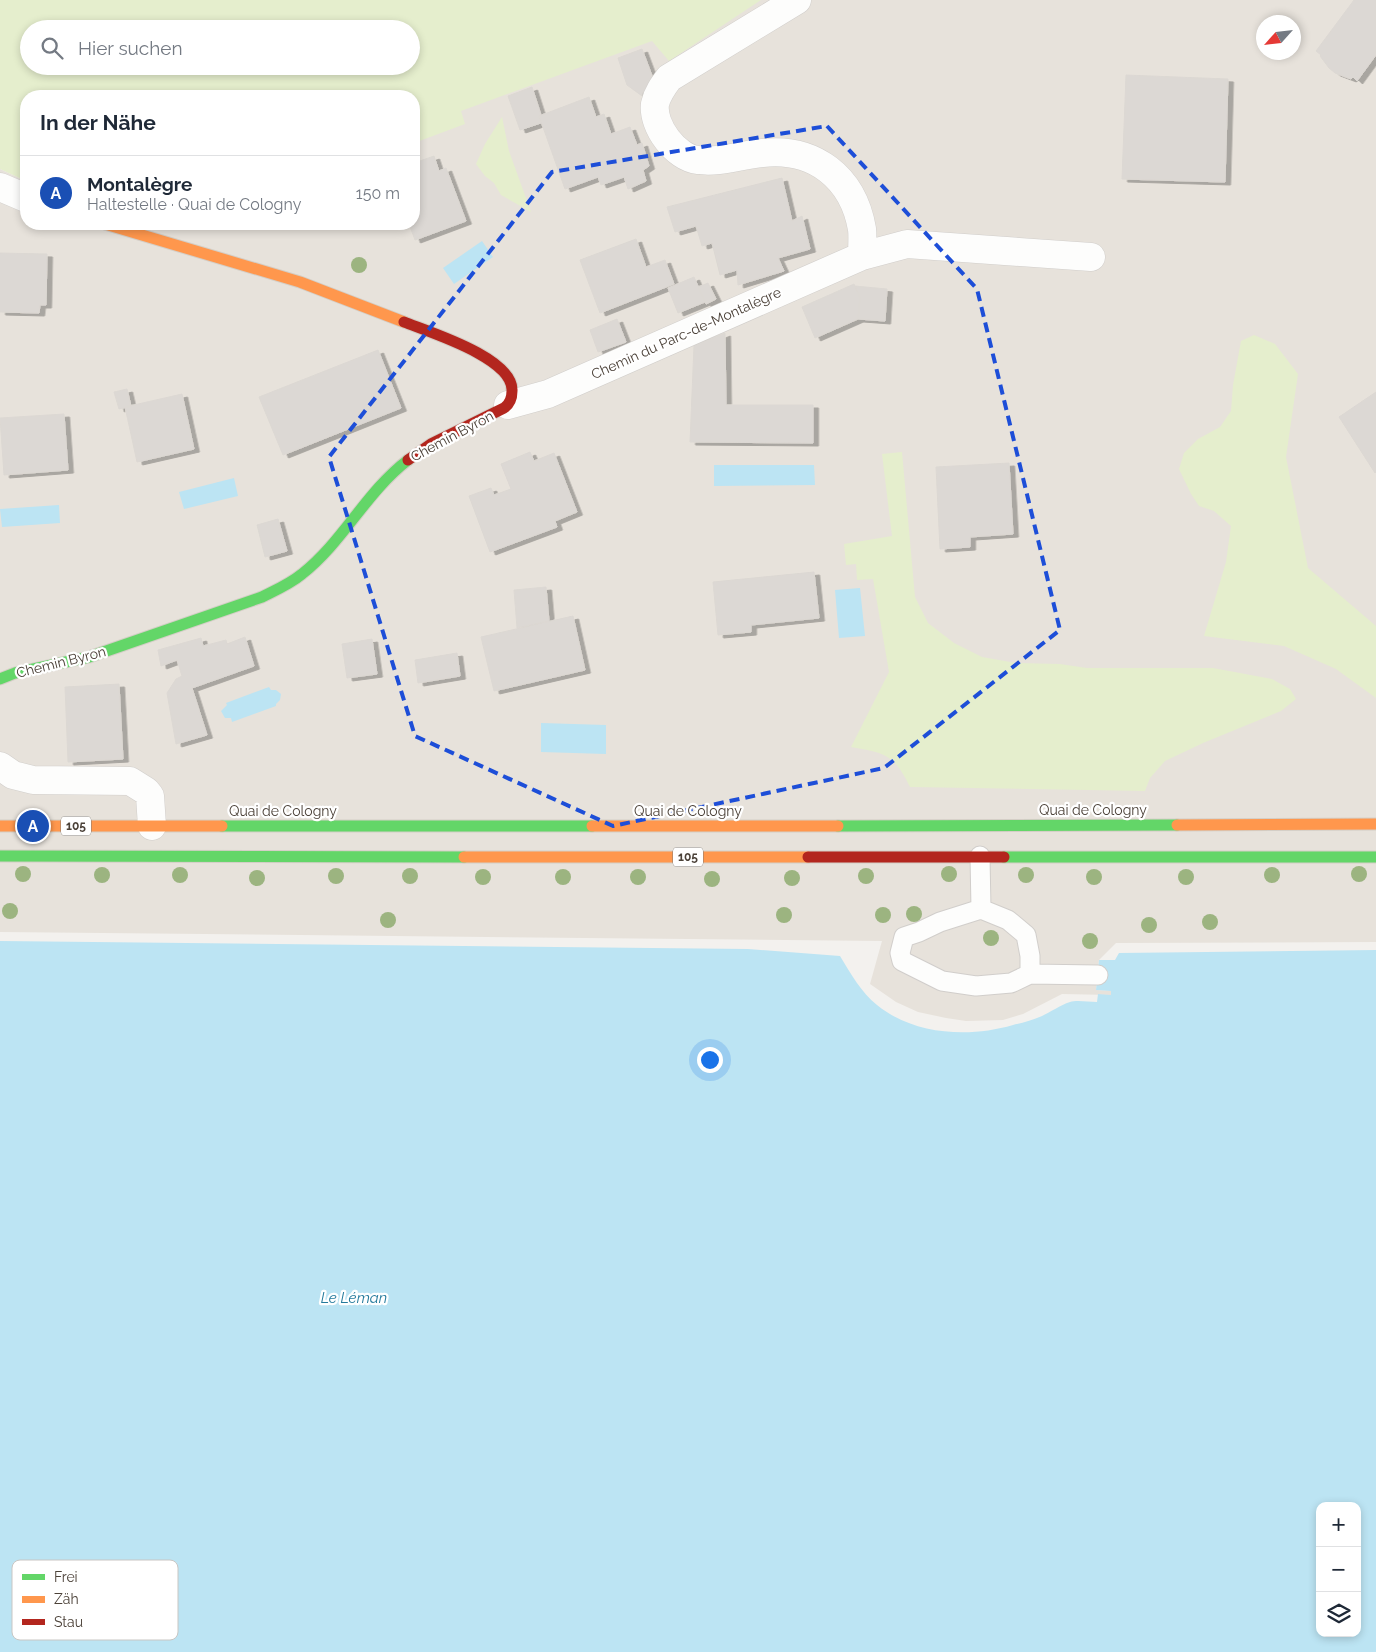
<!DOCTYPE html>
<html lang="de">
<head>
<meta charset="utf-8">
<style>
	:root { --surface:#fff; --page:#f2f2f3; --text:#1f2937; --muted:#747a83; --line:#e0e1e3; --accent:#2563eb }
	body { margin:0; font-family:Raleway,sans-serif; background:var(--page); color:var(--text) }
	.controls { position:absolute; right:15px; bottom:15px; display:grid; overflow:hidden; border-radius:10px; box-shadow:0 2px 8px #0003 }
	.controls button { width:45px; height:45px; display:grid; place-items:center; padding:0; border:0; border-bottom:1px solid var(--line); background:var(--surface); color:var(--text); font:25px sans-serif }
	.compass { position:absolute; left:1256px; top:15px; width:45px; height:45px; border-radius:50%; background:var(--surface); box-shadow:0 2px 8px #0003; rotate:243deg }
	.you { position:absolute; left:709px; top:1059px; width:18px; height:18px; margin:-12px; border:4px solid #fff; border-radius:50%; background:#1a73e8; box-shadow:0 0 0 8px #1a73e833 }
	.badge { display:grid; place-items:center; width:32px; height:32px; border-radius:50%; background:var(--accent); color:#fff; font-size:16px; font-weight:700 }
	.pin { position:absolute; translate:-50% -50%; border:2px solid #fff; box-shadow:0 1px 5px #0006 }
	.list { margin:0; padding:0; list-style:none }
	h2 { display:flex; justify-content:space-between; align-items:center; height:65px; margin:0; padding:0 20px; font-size:21px }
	h2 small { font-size:16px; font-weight:400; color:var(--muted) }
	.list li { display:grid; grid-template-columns:32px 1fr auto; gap:15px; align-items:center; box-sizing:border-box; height:75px; padding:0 20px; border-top:1px solid var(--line) }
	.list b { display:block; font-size:19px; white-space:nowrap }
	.list p { margin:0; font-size:16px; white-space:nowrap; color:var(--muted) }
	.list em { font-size:16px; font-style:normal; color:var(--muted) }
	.icon { flex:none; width:28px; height:28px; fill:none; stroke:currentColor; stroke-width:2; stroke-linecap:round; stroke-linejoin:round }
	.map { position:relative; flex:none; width:1376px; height:1652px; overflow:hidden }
	.search { position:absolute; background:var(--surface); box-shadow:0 2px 8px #0003; left:20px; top:20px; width:400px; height:55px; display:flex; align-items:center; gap:12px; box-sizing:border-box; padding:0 18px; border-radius:28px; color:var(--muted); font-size:19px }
	.panel { position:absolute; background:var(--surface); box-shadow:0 2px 8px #0003; left:20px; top:90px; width:400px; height:140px; border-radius:20px }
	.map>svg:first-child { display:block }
	.residential { fill:#e7e2db; fill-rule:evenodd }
	.green { fill:#e5eecd; fill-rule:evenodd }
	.water { fill:#bce4f3; fill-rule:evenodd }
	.building { fill:#dcd8d4; stroke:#dcd8d3; filter:url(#shadow) }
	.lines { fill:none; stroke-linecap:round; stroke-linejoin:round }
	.lane-casing { stroke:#d1cecb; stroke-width:21 }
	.street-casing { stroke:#d1cecb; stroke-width:29 }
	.fast-casing { stroke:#d4cec6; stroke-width:13 }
	.slow-casing { stroke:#d4cec6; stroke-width:13 }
	.jam-casing { stroke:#d4cec6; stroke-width:13 }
	.lane { stroke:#fdfdfc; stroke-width:19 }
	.street { stroke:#fdfdfc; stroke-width:28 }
	.fast { stroke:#63d668; stroke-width:11 }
	.slow { stroke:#ff974d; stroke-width:11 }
	.jam { stroke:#b3261e; stroke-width:11 }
	.tree { fill:#9cb480 }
	.marked { fill:none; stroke:#1d4ed8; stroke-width:4; stroke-dasharray:10 6; stroke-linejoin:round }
	.labels { text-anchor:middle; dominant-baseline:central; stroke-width:4.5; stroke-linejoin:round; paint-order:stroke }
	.shield { fill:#fff; stroke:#817a74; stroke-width:1 }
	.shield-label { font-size:12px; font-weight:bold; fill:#4b4138 }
	.street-label { font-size:14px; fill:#4b4138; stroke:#fff }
	.water-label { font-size:15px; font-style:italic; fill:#247a9c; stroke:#fff }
	.key { fill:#fff; stroke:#c9c6c3; stroke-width:1 }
	.key-label { font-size:14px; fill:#4b4138 }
</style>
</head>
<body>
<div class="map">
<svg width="1376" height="1652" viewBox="0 0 1376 1652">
	<defs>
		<filter id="shadow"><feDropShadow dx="5.5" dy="3" stdDeviation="0" flood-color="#0004"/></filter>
	</defs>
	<rect width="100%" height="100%" fill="#f3f1ee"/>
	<!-- residential -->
	<path class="residential" d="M717,0h659v942l-260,1 -17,17 -3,30 16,1 -1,4 -49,-1 -39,20 -20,6 -37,1 -20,-3 -28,-6 -22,-10 -26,-18 12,-43 -882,-9v-763l26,12v43h388v-96zM1264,22h30v30h-30z"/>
	<!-- green -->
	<path class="green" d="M0,0h761l-92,61 -17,-20 -191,70 4,13 -51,19v-47h-388v85l-26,-12zM29,29h382v37h-382z
		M502,117l7,34 22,61 -30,-17 -7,-12 -9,-7 -9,-12 9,-20z
		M1254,335l21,9 23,30 -12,83 22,111 68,58v72l-40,-29 -52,-23 -80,-10 22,-74 5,-36 -17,-15 -15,-5 -8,-12 -12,-25 5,-16 14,-14 22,-12 11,-16 2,-26 8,-44z
		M902,452l13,145 13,26 26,20 28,14 34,6 44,1 27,4h126l59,11 18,10 6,10 -15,12 -78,32 -38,18 -15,17 -5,13 -235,-4c-16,-33 -25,-34 -59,-40l38,-75 -16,-93 -16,1 -1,-16 -10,1 -2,-21 48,-8 -10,-82z"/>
	<!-- water -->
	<path class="water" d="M482,241l11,16 -39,27 -11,-16z
		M714,465h100l1,20 -101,1z
		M234,478l4,18 -54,13 -5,-17z
		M59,505l1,18 -58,4 -2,-18z
		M860,588l5,48 -26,2 -4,-48z
		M269,687l2,3h5l5,4 -1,6 -4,4v2l-44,16 -1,-4h-6l-4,-7 6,-6 -1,-2z
		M541,723l65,2v29l-65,-2z
		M0,941l748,8 92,7c11,18 21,36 37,49 37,30 92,33 136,20 9,-2 20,-5 29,-9 9,-4 18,-11 28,-14 7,-2 18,0 27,0l1,-8 13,1v-4l-15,-1 3,-30h16l4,-7 257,-3v702h-1376zM1320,1506h37v127h-37z"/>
	<!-- building -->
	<path class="building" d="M1354,0h22v55l-19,26 -4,-4 -2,2 -16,-6 -6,-5 -9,-12 1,-1 -5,-4z
		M642,49l12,32 -7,10 -5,2v3l-15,-11 -9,-27z
		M1126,75l102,4 -3,103 -103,-3z
		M532,87l9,28 -2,1 2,7 -21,7 -12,-34z
		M589,97l7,20 8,-3 7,20 19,-7 7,18 5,-2 7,23 -6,4 3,11 -18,8 -4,-12 -23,8 -3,-8 -33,12 -26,-73z
		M434,156l5,15 7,-3 20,53 -51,19 -6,-16h5v-61z
		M782,178l10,43 10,-5 8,33 -32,9 6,13 -46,14 -1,-15 -17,5 -8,-32 -10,3 -6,-20 -21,6 -8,-25z
		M636,239l10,28 19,-7 9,24 -74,29 -20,-53z
		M0,253l47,1 -1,51h-6l-1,8 -39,-1z
		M694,277l11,25 -27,11 -10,-25z
		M708,283l8,16 -10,5 -8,-17z
		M854,284l6,14 -2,21 -43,19 -13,-31z
		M855,286l32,3 -2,32 -27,-2 2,-21z
		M617,319l9,23 -28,10 -8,-22z
		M725,333l1,72h87v38l-123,-1 4,-97z
		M378,350l23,58 -118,47 -24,-58z
		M127,389l4,17 -12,3 -5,-17z
		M1376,392v80l-1,1 -36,-56z
		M182,394l12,55 -57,13 -12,-55z
		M64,414l4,56 -64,5 -4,-57z
		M530,452l4,9 20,-8 23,59 -22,9 2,6 -67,25 -21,-56 22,-8 3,7 17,-6 -10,-25z
		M1009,463l4,71 -43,3v10l-30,2 -4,-82z
		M278,519l9,32 -22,6 -8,-32z
		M814,572l5,46 -68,7v7l-33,3 -5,-53z
		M546,587l3,34 -32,7 -3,-38z
		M573,616l12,54 -91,21 -13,-54z
		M245,637l9,29 -62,22 15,47 -31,9 -9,-51 9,-14 6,-3 -5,-16 -16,6 -3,-16 43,-12 2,8 23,-6 1,4z
		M372,639l5,35 -30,4 -5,-34z
		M457,653l3,23 -42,7 -3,-23z
		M119,684l4,75 -55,3 -3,-75z"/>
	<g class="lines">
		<defs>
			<path id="lane" d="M980,856l1,53 -41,13 -21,10 -15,5 -4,16 2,8 40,20 34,5 35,-3 19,-9v-18l-4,-21 -18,-15 -27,-11
				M1030,974l68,1"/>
			<path id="street" d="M797,0l-128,78c-6,8 -12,16 -14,26 -3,22 21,54 43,56 22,3 42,-5 64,-7 52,-6 91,24 100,76 1,8 0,18 0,27
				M0,187l26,11
				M508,405l40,-11 314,-138 45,-12 184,13
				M0,766l13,9 20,5 97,1 16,10 4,5 2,30"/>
			<path id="fast" d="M0,679l15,-6 74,-16 173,-60c14,-7 28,-13 40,-23 41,-32 64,-82 106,-114
				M222,826h370
				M838,826l339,-1
				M0,856l464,1
				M1004,857h372"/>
			<path id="slow" d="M105,224l195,58 104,40
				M1177,825l199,-1
				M0,826h222
				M592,826h246
				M464,857h344"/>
			<path id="jam" d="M404,322c25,10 110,36 108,69 0,7 -2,13 -8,17l-73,36 -23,16
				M808,857h196"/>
		</defs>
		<!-- lane casing -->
		<use href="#lane" class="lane-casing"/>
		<!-- street casing -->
		<use href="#street" class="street-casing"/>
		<!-- fast casing -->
		<use href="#fast" class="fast-casing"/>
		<!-- slow casing -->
		<use href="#slow" class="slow-casing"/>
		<!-- jam casing -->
		<use href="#jam" class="jam-casing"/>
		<!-- lane -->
		<use href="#lane" class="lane"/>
		<!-- street -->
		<use href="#street" class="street"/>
		<!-- fast -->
		<use href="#fast" class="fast"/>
		<!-- slow -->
		<use href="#slow" class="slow"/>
		<!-- jam -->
		<use href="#jam" class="jam"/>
	</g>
	<!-- trees -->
	<g class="tree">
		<circle cx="359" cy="265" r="8"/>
		<circle cx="23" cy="874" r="8"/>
		<circle cx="949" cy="874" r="8"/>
		<circle cx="1359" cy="874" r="8"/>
		<circle cx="102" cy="875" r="8"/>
		<circle cx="180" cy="875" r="8"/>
		<circle cx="1026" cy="875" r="8"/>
		<circle cx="1272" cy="875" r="8"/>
		<circle cx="336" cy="876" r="8"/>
		<circle cx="410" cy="876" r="8"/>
		<circle cx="866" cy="876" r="8"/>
		<circle cx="483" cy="877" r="8"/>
		<circle cx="563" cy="877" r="8"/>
		<circle cx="638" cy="877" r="8"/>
		<circle cx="1094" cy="877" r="8"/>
		<circle cx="1186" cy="877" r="8"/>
		<circle cx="257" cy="878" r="8"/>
		<circle cx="792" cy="878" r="8"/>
		<circle cx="712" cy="879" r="8"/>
		<circle cx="10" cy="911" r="8"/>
		<circle cx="914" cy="914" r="8"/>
		<circle cx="784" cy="915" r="8"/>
		<circle cx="883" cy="915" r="8"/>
		<circle cx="388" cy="920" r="8"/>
		<circle cx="1210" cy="922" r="8"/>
		<circle cx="1149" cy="925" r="8"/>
		<circle cx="991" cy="938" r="8"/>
		<circle cx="1090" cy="941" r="8"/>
	</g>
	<!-- marked area -->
	<path class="marked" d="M827,126l150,163 83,341 -176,138 -271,58 -198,-90 -86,-279 223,-285z"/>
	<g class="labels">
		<!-- shield labels -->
		<g class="shield">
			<rect x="61" y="816.5" width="30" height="19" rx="4"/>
			<rect x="673" y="847.5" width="30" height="19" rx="4"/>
		</g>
		<g class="shield-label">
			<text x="76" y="826">105</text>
			<text x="688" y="857">105</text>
		</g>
		<!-- street labels -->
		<g class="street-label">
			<text transform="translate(686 333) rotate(-24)">Chemin du Parc-de-Montalègre</text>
			<text transform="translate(452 436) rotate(-28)">Chemin Byron</text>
			<text transform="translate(61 662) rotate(-14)">Chemin Byron</text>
			<text x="1093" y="810">Quai de Cologny</text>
			<text x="283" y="811">Quai de Cologny</text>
			<text x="688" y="811">Quai de Cologny</text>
		</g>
		<!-- water labels -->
		<g class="water-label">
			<text x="354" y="1298">Le Léman</text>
		</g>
	</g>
	<!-- legend -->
	<rect x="12" y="1560" width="166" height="80" rx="8" class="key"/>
	<rect x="22" y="1574" width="23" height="6" fill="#63d668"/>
	<rect x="22" y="1596" width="23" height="7" fill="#ff974d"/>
	<rect x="22" y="1619" width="23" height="6" fill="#b3261e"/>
	<g class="key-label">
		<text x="54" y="1582">Frei</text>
		<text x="54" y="1604">Zäh</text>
		<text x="54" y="1627">Stau</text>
	</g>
</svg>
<div class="controls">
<button>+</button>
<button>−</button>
<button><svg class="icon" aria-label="layers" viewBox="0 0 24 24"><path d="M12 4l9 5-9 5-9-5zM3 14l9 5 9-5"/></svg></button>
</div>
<svg class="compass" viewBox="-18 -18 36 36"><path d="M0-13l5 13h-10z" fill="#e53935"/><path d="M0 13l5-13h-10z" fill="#747a83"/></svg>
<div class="you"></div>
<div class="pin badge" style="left:33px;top:826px;background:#1a4fb4">A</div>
<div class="search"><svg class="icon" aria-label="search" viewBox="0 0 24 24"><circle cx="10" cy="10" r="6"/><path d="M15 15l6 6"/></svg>Hier suchen</div>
<section class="panel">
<h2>In der Nähe<small></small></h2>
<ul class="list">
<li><span class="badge" style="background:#1a4fb4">A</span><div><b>Montalègre</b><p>Haltestelle · Quai de Cologny</p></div><em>150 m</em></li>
</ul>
</section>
</div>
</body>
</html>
